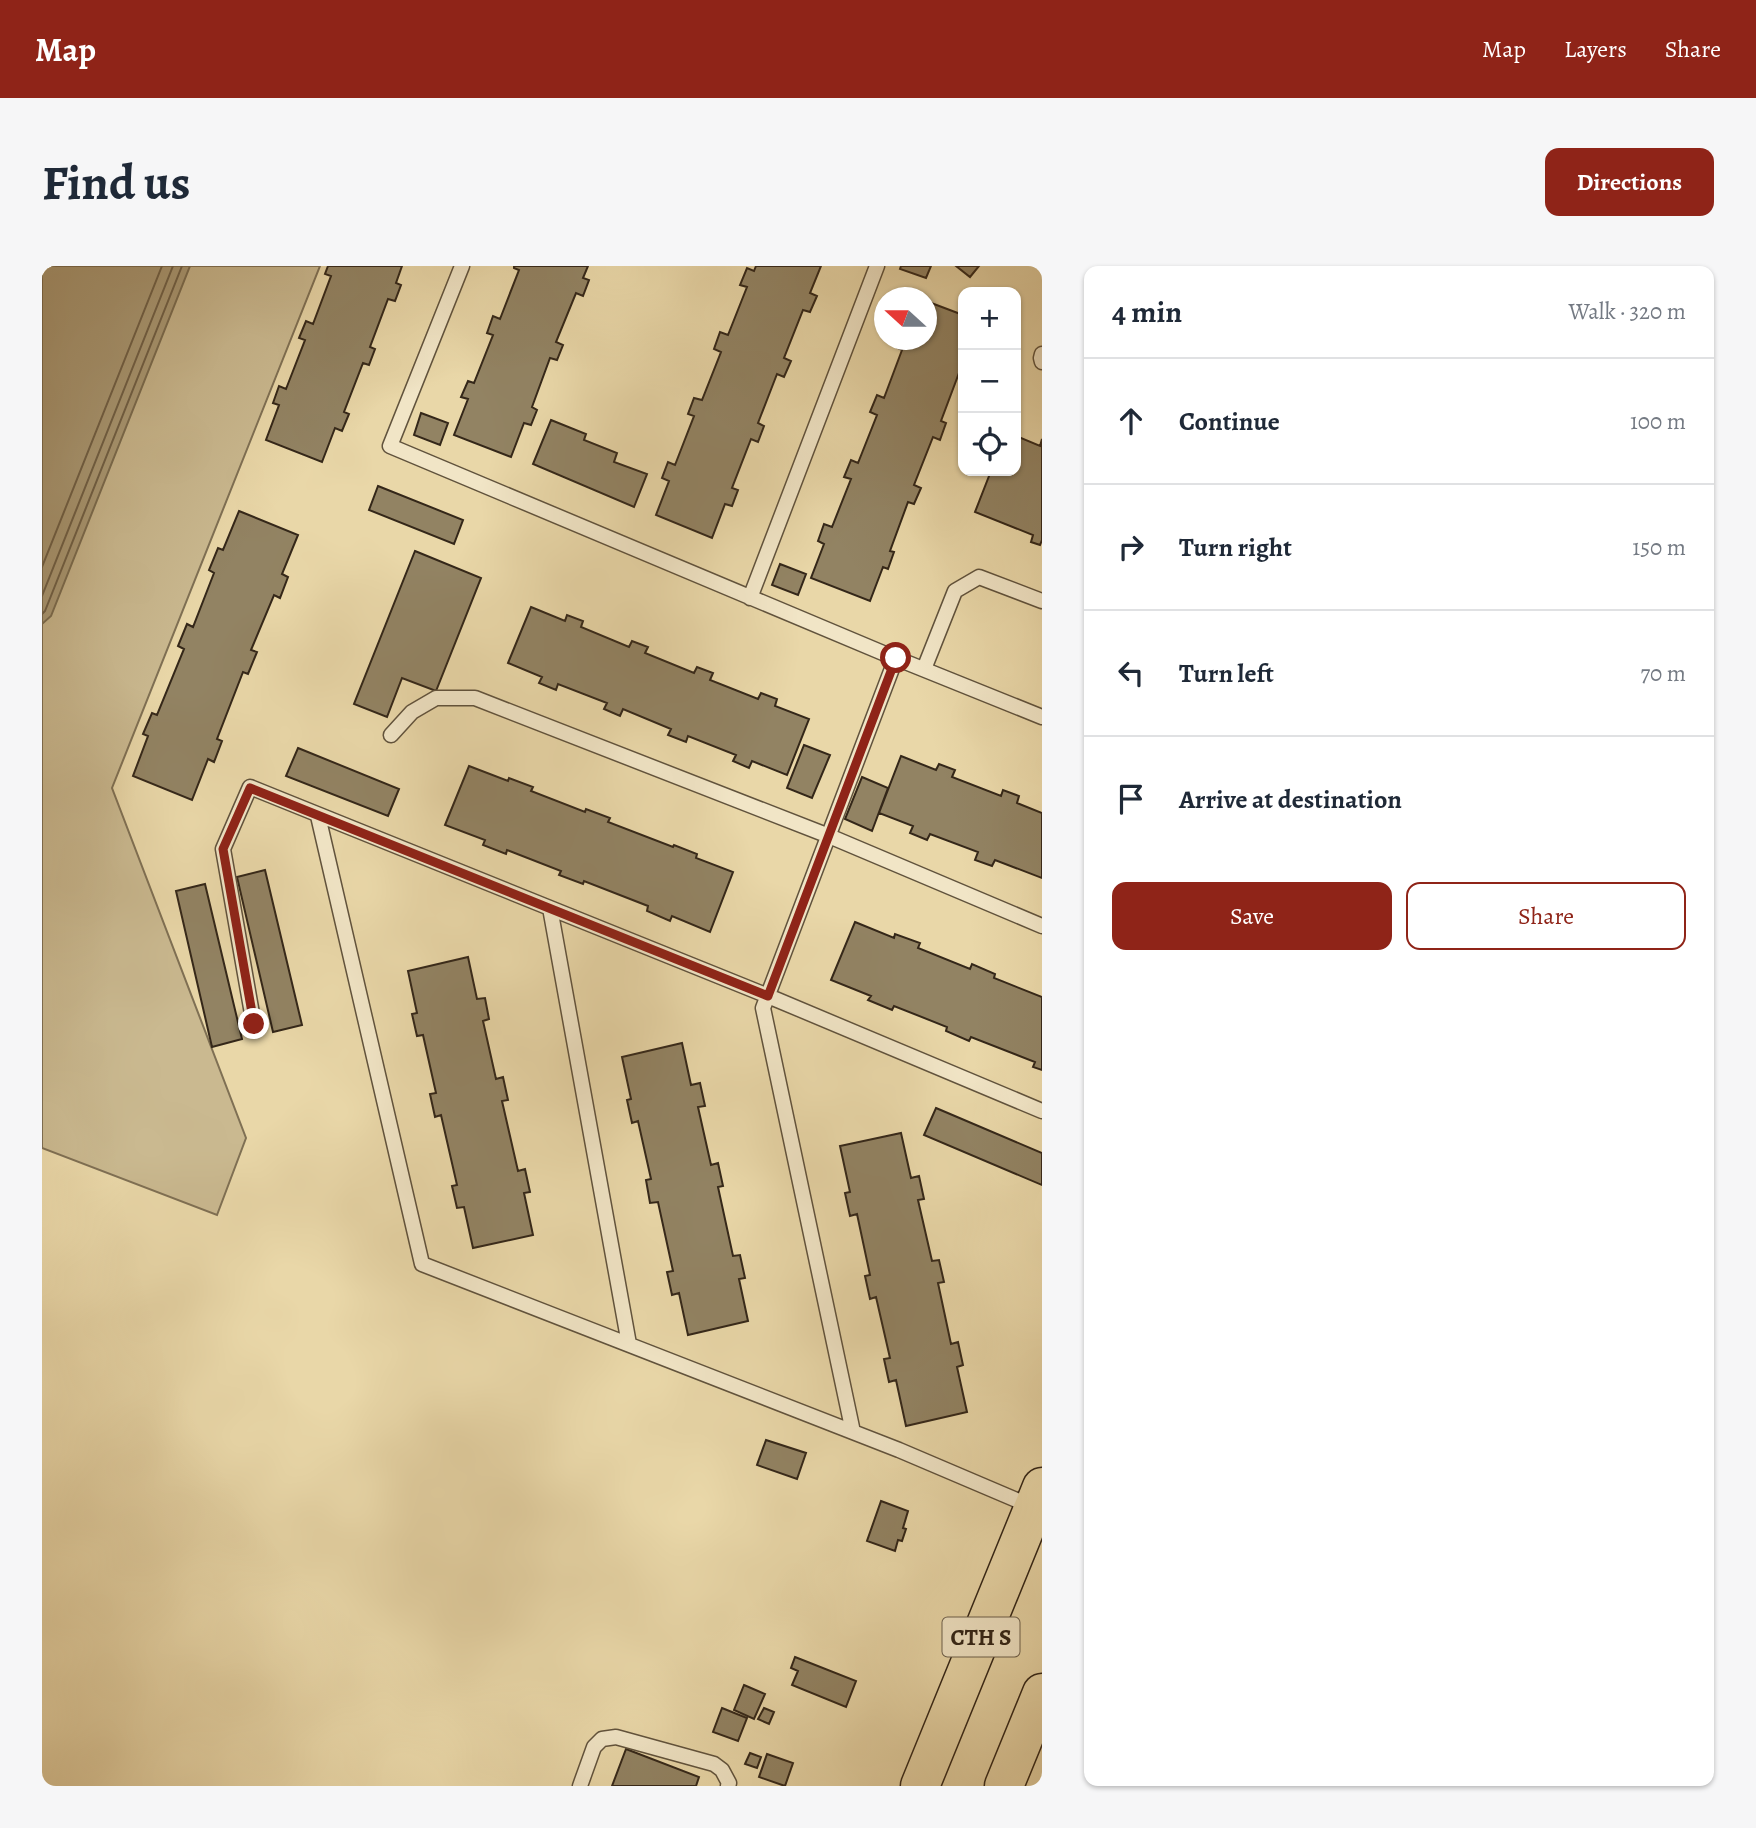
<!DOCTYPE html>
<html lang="en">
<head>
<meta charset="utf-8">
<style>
	:root { --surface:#fff; --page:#f6f6f7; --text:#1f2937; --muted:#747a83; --line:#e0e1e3; --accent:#8f2418 }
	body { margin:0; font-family:Alegreya,serif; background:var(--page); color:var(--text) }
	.controls { position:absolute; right:21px; top:21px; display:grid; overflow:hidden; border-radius:14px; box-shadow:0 2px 5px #0004 }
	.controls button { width:63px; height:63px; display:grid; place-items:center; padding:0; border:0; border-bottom:2px solid var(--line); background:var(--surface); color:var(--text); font:35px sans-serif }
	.compass { position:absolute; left:832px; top:21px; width:63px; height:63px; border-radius:50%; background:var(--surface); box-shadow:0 2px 5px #0004; rotate:291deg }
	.stop { position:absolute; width:21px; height:21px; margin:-16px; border:5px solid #8f2418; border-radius:50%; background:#fff }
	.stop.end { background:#8f2418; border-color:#fff; box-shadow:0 2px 7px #0008 }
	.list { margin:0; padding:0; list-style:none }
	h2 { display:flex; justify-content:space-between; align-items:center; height:91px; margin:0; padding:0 28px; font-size:30px }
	h2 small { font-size:23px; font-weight:400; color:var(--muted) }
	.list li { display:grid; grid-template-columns:46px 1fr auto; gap:21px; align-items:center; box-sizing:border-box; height:126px; padding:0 28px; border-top:2px solid var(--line) }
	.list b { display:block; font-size:26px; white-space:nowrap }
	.list em { font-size:23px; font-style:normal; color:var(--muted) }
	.actions { display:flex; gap:14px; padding:21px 28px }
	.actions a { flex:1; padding:16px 0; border:2px solid var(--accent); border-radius:14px; text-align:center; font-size:24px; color:var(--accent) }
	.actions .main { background:var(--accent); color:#fff }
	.icon { flex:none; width:38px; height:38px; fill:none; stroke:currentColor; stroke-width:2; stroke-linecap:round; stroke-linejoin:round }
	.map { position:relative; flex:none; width:1000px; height:1520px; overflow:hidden; border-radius:14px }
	header { display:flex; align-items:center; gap:42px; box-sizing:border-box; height:98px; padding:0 35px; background:var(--accent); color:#fff }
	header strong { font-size:33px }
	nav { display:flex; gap:38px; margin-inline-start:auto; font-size:24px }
	.intro { display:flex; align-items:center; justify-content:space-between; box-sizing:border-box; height:168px; padding:0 42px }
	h1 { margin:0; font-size:49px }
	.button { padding:18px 32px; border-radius:14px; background:var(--accent); color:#fff; font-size:24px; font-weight:700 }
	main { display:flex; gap:42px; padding:0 42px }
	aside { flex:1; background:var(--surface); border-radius:14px; box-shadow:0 2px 5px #0004 }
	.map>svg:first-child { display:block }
	.green { fill:#cab990; stroke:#7f7054; stroke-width:2 }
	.water { fill:#ab9b77; stroke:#7b6d51; stroke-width:2 }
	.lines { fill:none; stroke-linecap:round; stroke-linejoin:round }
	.shore { stroke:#706148; stroke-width:2 }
	.building { fill:#928363; stroke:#342719; stroke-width:2 }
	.lane-casing { stroke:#61533d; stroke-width:17 }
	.primary-casing { stroke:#342719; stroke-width:41 }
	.lane { stroke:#f1e5c6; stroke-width:14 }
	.primary { stroke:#e9d7a8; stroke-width:38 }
	.route { stroke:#8f2418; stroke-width:9 }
	.labels { text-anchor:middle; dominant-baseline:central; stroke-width:7; stroke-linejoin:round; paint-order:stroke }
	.shield { fill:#f1e5c6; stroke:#6d604d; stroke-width:2 }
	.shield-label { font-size:23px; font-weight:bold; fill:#342719 }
</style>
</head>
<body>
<header>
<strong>Map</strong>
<nav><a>Map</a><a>Layers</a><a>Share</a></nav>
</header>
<div class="intro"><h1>Find us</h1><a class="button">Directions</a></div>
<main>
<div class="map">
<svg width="1000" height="1520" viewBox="0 0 1000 1520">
	<rect width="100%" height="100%" fill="#e9d7a8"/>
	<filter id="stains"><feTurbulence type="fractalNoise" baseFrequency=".00286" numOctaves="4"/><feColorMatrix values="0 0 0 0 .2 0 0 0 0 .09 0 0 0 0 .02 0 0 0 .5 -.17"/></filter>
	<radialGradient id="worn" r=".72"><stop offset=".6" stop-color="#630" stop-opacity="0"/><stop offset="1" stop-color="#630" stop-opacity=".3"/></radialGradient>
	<!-- green -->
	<path class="green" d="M0,0h278l-208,522 134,350 -29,77 -175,-67z"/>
	<!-- water -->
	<path class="water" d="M0,0h148l-139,350 -9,8z"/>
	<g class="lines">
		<!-- shore -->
		<path class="shore" d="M0,301l120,-301
			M0,330l131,-330
			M0,348l3,-3 137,-345"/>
	</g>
	<!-- building -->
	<path class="building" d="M286,0h74l-6,17 5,2 -6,16 -7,-2 -18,48 5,2 -6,16 -6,-2 -19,49 5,2 -7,17 -7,-3 -13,34 -56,-22 13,-35 -6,-2 6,-17 7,3 19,-49 -6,-2 7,-17 7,3 18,-48 -6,-2z
		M472,0h74l-5,12 6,2 -6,16 -7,-3 -20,49 7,3 -6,15 -7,-2 -18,49 5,3 -6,15 -7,-2 -13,34 -57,-22 14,-36 -7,-2 7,-16 6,2 19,-48 -6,-2 6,-17 7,3 19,-49 -5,-2z
		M714,0h65l-11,27 7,3 -7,16 -7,-2 -19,48 7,3 -7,16 -7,-3 -19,49 6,3 -6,16 -7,-3 -19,49 6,2 -6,16 -7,-2 -13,34 -56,-23 13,-34 -7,-3 6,-16 7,3 19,-49 -6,-2 6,-16 8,2 19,-48 -7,-3 6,-17 8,3 19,-48 -7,-2 7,-17 7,3z
		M859,0h30l-5,12 -26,-9z
		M914,0h23l-9,11z
		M884,35l37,14v59l-4,-1 -18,48 5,2 -6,17 -7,-3 -19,48 7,3 -7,16 -6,-2 -18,49 4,1 -6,17 -5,-2 -13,34 -59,-23 13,-34 -6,-3 6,-17 8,3 19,-48 -7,-2 7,-17 7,3 19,-48 -7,-3 7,-17 7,3 18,-48 -6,-3 3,-7h27z
		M379,147l27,10 -8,22 -26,-10z
		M509,154l35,14 -2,6 33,13 -3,9 33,12 -13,33 -101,-43z
		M974,170l24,10 2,-7v101l-2,5 -9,-3 2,-7 -58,-23 16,-41h25z
		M336,220l85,34 -9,24 -85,-34z
		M197,245l59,24 -16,39 6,3 -8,21 -6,-3 -23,55 6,2 -9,22 -5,-2 -26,67 5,2 -8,21 -6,-3 -16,41 -59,-24 15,-40 -5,-2 9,-21 5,2 27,-66 -6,-3 9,-22 6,3 21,-54 -5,-3 9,-22 5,2z
		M373,285l66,27 -45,113 -34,-13 -15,39 -33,-13z
		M738,298l26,10 -8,21 -26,-10z
		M489,341l34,14 2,-6 16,6 -2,6 48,20 3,-6 16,6 -3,6 49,20 3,-6 16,6 -3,7 48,19 3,-6 16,6 -2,7 34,13 -22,56 -35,-14 -3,7 -16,-7 3,-6 -48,-19 -2,6 -18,-7 3,-6 -48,-20 -3,7 -16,-7 3,-6 -49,-19 -2,6 -17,-7 3,-6 -34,-14z
		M762,479l26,10 -18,43 -25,-10z
		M256,482l101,41 -11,27 -102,-40z
		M859,490l35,14 3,-6 16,6 -3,7 49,19 2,-6 16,6 -2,7 25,10v65l-47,-18 -3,6 -17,-6 3,-8 -48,-18 -3,6 -17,-7 3,-7 -34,-13z
		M427,500l39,15 1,-3 24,9 -2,4 54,21 1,-3 24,9 -2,4 65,25 1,-2 23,9 -1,4 37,14 -23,60 -38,-16 -2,5 -23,-10 1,-5 -64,-25 -1,3 -24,-9 2,-4 -54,-21 -1,4 -23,-9 2,-5 -40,-15z
		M820,511l26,11 -16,43 -27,-12z
		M223,604l37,155 -29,7 -36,-155z
		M163,618l37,155 -30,8 -36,-156z
		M813,656l39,16 1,-4 25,9 -2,5 52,21 2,-5 23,10 -1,4 48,19v73l-9,-3 2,-5 -64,-25 -2,4 -23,-10 1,-4 -53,-21 -2,4 -24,-10 3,-4 -40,-16z
		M426,691l9,42 8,-1 4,21 -6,2 13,58 7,-2 5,23 -6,1 16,70 7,-2 5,23 -6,1 9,42 -60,13 -9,-41 -7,1 -5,-22 5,-1 -16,-70 -6,2 -5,-23 6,-1 -13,-58 -6,1 -5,-22 5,-1 -9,-42z
		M640,777l9,42 9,-2 5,23 -7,1 13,58 7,-2 5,23 -5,1 15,69 7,-1 5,23 -6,1 9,42 -60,14 -9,-42 -7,2 -5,-23 6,-1 -15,-69 -8,1 -4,-23 5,-1 -13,-58 -6,2 -5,-23 4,-1 -9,-42z
		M894,842l106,45v32l-118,-50z
		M859,867l10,45 8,-2 5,23 -6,1 14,61 7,-1 5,22 -6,1 13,61 7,-2 5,23 -6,2 10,45 -61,14 -10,-46 -7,2 -5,-23 6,-1 -14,-61 -6,2 -5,-23 5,-1 -13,-61 -7,2 -5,-23 5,-1 -10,-46z
		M724,1174l40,13 -9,26 -40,-14z
		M839,1235l27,10 -5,17 3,1 -4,12 -4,-1 -3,11 -28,-10z
		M753,1391l61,24 -10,26 -54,-22 6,-14 -7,-3z
		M702,1419l21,9 -11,25 -20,-9z
		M680,1442l25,10 -9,23 -25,-9z
		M722,1442l10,4 -5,12 -11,-5z
		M584,1483l73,28 -3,9h-84z
		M708,1487l11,4 -4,11 -12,-4z
		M725,1488l26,9 -8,23 -26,-9z"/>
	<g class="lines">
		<defs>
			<path id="lane" d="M420,0l-72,180 493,207 159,64
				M1000,88l-1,4 1,4
				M708,332l127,-332
				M882,403l31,-78 24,-14 63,24
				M349,469l21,-23 24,-14h39l354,138 213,90
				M276,550l104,448 477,186 134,57
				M508,642l79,436
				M212,759l-31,-176 27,-62 518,209 274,115
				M811,1166l-90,-424 133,-350
				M538,1520l14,-39 8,-8 14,-2 98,27 8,6 7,13 -1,3"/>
			<path id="primary" d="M878,1520l122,-299
				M962,1520l38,-93"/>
		</defs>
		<!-- lane casing -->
		<use href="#lane" class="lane-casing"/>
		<!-- primary casing -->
		<use href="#primary" class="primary-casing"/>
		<!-- lane -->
		<use href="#lane" class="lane"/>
		<!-- primary -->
		<use href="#primary" class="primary"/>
	</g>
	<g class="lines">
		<!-- route -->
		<path class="route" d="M212,758l-31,-175 27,-61 518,208 128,-338"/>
	</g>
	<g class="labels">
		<!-- shield labels -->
		<rect class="shield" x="900.5" y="1351.5" width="77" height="39" rx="5"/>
		<g class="shield-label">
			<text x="939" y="1371">CTH S</text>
		</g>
	</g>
	<rect width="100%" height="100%" filter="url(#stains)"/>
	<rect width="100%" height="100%" fill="url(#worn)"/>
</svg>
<div class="controls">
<button>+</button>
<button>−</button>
<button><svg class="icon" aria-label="locate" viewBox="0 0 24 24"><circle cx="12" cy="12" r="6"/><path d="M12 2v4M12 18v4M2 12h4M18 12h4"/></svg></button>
</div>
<svg class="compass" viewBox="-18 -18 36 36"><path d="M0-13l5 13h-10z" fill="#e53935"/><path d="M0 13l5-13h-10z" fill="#747a83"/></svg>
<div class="stop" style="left:854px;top:392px"></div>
<div class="stop end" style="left:212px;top:758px"></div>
</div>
<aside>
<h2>4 min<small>Walk · 320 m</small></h2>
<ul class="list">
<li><svg class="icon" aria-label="ahead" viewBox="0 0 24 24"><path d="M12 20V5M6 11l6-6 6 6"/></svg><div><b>Continue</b></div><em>100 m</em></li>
<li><svg class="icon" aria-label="right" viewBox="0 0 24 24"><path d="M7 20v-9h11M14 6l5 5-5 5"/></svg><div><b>Turn right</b></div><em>150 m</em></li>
<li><svg class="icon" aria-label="left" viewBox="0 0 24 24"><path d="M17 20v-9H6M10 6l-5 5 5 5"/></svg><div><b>Turn left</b></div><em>70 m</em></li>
<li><svg class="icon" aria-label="arrive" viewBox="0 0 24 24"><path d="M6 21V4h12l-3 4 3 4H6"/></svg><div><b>Arrive at destination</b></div></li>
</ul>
<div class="actions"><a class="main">Save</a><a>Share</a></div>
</aside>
</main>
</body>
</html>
